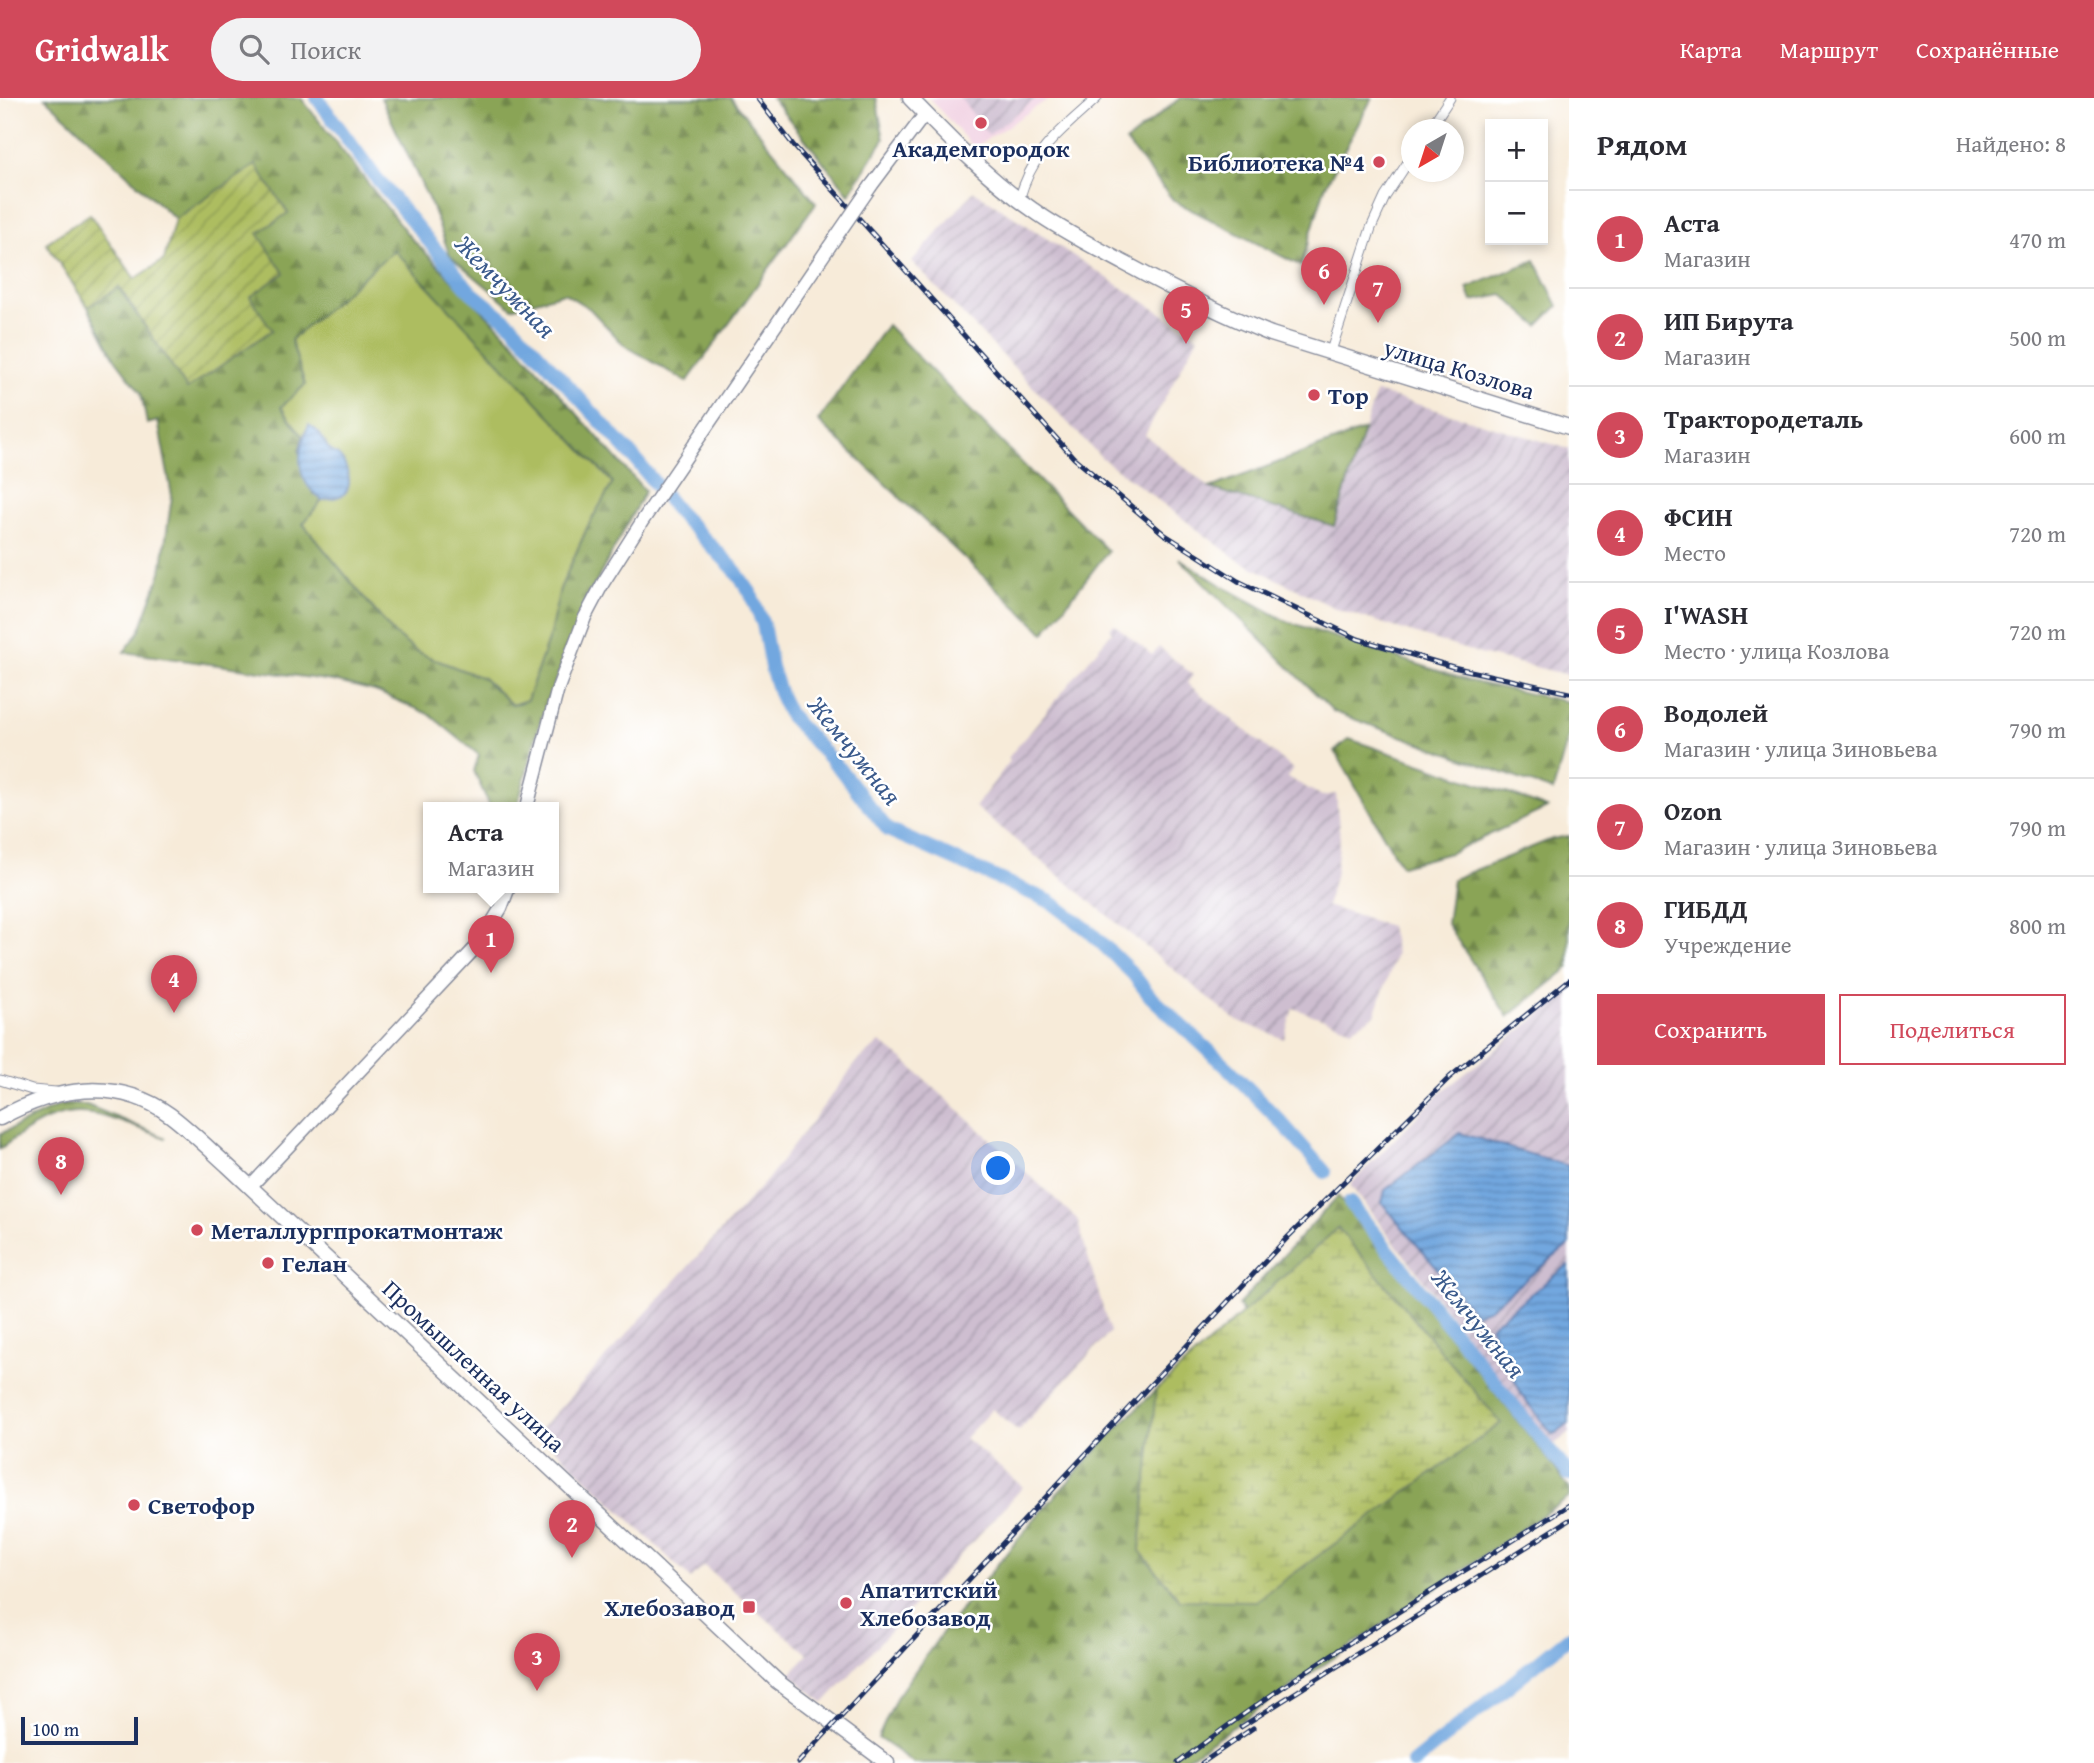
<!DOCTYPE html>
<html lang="ru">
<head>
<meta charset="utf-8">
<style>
	:root { --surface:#fff; --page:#f2f2f3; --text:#2b2b33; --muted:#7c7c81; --line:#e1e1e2; --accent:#d1495b }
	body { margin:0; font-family:"Gentium Book Plus",serif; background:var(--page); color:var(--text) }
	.controls { position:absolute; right:21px; top:21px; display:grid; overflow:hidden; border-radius:0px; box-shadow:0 4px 10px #0003 }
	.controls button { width:63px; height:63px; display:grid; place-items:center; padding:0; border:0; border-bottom:2px solid var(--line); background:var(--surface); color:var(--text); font:35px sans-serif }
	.compass { position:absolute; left:1401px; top:21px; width:63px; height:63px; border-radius:50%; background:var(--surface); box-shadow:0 4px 10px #0003; rotate:219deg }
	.scale { position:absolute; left:21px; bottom:18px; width:117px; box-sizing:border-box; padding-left:7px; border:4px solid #1b2f5e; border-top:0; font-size:19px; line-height:24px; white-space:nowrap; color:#1b2f5e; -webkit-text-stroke:5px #fff; paint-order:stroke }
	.you { position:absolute; left:999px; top:1071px; width:24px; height:24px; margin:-18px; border:5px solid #fff; border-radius:50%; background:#1a73e8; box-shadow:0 0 0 10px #1a73e833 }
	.badge { display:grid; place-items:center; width:46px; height:46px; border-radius:50%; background:var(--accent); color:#fff; font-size:23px; font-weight:700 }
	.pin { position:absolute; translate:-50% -58px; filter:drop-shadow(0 2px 4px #0008) }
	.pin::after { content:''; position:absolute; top:37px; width:24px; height:21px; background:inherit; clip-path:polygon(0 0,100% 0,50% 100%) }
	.popup { position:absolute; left:423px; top:704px; width:136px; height:91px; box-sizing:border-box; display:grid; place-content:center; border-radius:0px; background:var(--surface); filter:drop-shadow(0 2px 5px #0005); font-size:23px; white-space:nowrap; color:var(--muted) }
	.popup b { font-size:26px; color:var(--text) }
	.popup::after { content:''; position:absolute; left:50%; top:100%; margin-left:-14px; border:14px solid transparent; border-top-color:var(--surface) }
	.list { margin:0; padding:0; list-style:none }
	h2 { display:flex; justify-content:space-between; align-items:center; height:91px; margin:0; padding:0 28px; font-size:30px }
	h2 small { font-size:23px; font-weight:400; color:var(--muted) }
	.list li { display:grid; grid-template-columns:46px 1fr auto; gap:21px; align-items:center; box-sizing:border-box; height:98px; padding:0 28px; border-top:2px solid var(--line) }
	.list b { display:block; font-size:26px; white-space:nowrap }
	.list p { margin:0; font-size:23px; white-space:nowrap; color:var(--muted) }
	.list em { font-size:23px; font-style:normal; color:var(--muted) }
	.actions { display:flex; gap:14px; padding:21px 28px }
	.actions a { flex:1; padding:16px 0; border:2px solid var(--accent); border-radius:0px; text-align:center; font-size:24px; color:var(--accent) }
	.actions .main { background:var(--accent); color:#fff }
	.icon { flex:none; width:38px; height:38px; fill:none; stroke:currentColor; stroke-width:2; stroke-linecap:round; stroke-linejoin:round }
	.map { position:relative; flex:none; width:1569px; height:1665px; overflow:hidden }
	header { display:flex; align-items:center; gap:42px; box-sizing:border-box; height:98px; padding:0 35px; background:var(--accent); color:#fff }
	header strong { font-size:33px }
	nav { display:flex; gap:38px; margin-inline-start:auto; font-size:24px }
	.search { width:490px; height:63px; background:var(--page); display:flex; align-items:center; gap:18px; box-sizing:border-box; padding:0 24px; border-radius:38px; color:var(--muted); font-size:26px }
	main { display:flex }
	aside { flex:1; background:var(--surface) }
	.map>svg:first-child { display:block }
	.built { fill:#f1d0e2 }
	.industrial { fill:url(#industrial-furrows) }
	.green { fill:#adbd60; stroke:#64765f; stroke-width:2 }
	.forest { fill:url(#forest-firs); stroke:#526a5a; stroke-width:2; fill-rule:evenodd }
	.wetland { fill:url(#wetland-marsh); stroke:#64765f; stroke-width:2 }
	.garden { fill:url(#garden-furrows); stroke:#64765f; stroke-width:2 }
	.water { fill:url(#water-rules); stroke:#466b9e; stroke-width:2 }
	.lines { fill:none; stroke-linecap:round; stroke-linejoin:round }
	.river { stroke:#72a7df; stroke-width:14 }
	.minor-casing { stroke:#898d9c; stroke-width:11 }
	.secondary-casing { stroke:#898d9c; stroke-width:15 }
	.primary-casing { stroke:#898d9c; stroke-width:17 }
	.minor { stroke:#fff; stroke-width:9 }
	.secondary { stroke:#fff; stroke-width:12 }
	.primary { stroke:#fff; stroke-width:14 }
	.rail-casing { stroke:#1b2f5e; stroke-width:5 }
	.rail { stroke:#fff; stroke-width:2.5; stroke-dasharray:8; stroke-linecap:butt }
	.secondary-bridge-casing { stroke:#898d9c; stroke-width:15; stroke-linecap:butt }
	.secondary-bridge { stroke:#fff; stroke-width:12 }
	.poi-dot { fill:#d1495b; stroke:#fff; stroke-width:2.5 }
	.labels { text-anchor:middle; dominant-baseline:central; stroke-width:5; stroke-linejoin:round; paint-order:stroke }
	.poi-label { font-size:24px; font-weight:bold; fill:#1b2f5e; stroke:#fff; text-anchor:start }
	.street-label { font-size:24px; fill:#1b2f5e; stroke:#fff }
	.water-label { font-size:26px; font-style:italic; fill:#39598b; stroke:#fff }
</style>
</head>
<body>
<header>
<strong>Gridwalk</strong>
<div class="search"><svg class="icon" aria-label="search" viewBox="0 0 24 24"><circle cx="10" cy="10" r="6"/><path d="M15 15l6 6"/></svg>Поиск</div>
<nav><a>Карта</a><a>Маршрут</a><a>Сохранённые</a></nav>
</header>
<main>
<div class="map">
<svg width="1569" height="1665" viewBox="0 0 1569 1665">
	<defs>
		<pattern id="industrial-furrows" width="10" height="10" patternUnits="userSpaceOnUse" patternTransform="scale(1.75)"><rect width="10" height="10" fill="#cebed0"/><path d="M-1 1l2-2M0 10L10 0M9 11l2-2" fill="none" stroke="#a69bac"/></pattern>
		<pattern id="forest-firs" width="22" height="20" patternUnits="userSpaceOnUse" patternTransform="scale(1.75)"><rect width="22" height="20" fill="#8aa456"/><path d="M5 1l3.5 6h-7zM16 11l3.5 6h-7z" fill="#70864a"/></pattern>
		<pattern id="wetland-marsh" width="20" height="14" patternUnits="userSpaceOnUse" patternTransform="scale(1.75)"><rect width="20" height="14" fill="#adbd60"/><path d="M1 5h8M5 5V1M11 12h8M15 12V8" fill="none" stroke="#8c9a52"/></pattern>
		<pattern id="garden-furrows" width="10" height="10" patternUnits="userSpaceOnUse" patternTransform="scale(1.75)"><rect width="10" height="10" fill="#adbd60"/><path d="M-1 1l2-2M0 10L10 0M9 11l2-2" fill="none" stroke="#8c9a52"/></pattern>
		<pattern id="water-rules" width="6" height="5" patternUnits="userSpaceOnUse" patternTransform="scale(1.75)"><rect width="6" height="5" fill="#72a7df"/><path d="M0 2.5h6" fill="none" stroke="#5d88b8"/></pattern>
	</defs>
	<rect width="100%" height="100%" fill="#fff"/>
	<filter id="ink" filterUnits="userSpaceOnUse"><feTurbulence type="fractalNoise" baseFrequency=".0143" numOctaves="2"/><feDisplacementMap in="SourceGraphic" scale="14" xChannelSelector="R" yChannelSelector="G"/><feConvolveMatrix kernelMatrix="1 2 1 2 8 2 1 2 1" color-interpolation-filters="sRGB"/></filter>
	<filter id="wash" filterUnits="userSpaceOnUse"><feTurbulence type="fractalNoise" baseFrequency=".00686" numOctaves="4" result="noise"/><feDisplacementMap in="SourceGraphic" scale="28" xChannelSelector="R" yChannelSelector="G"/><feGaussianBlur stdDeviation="1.57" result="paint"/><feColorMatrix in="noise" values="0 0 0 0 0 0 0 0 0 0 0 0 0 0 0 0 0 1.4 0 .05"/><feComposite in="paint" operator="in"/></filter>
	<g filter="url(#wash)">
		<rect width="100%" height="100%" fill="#f7ebd9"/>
		<!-- built -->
		<path class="built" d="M929,0h121l-76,50z"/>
		<!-- industrial -->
		<path class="industrial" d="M961,0h76l-49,37z
			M974,93l224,146 -53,98 65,53 124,37 42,-133 193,57v226l-89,-21 -143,-45 -99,-49 -136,-102 -190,-196z
			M1114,526l38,31 7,-8 34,28 -6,8 106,86 -6,8 35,19 14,-2 4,44 -5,39 -9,29 64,20 6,28 -21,61 -23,14 -59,-21 -9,31 -50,-20 -259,-212 35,-46 -2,-3 104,-126 -2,-3z
			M1569,894v441l-17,13 -202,-261 89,-91z
			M880,944l25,19 172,158 33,113 -92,99 -26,-22 -27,29 58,49 -199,216 -34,-29 18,-20 -104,-88 -13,13 -153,-147 229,-252 90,-118z"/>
		<!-- green -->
		<path class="green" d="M394,151l219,234 -25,43 -28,63 -10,45 -23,66 -15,5 -29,-27 -52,-20 -15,-7 -22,-17 -91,-110 19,-24 10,-2 12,-36 -6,-7 -10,-6 -2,-6 -17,-18 -6,12 -22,-30 24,-22 -14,-45z"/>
		<!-- forest -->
		<path class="forest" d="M45,0h256l109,139 104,105 131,149 -59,110 -46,121 -23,85h-27l-16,-36 5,-16 -50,-41 -54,-23 -42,-10 -209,-29 15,-20 22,-60 11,-76 -14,-75 -11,3 -6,-31 -26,-34 -27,-52 30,-20 69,101 63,-91 8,-64 -2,-68 -81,54zM394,152l219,233 -25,43 -28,63 -10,45 -23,66 -15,5 -29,-27 -52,-20 -15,-7 -22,-17 -91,-110 19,-24 -9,-7 -14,-43 4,-13 -22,-30 24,-22 -14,-45z
			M381,0h350l85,105 -129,179 -63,-37 -34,-36 -26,-16 -52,15 -62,-52 -18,-49z
			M772,0h104l8,41 -35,55z
			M1180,0h192l-47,89 -24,79 -127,-65 -48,-59z
			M1535,162l23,46 -20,20 -35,-31 -31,6 -5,-13z
			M887,227l221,226 -64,82 -226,-212z
			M1364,332l-30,96 -124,-38z
			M1179,460l45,29 62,34 183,60 100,21v32l-16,57 -219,-79z
			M1349,641l172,59 26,10 -97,45 -49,13 -66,-115z
			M1569,738v132l-61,49 -61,-93 6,-45 99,-40z
			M62,1006l25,1 79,33c-77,-27 -95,-43 -166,11v-15z
			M1338,1098l211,264 20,28v9l-389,266h-266l-36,-25 18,-40 46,-65 93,-115 81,-89 40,-39 -16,161 198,-322 -95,84 -5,-8z"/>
		<!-- wetland -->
		<path class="wetland" d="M1338,1130l163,195 -245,178 -76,-1 -40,-49 16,-161z"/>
		<!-- garden -->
		<path class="garden" d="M256,67l32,48 -30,20 26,40 -34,24 22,33 -85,59 -68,-102 -31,20 -42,-64 44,-29 45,65 29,-19 11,-41z"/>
		<!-- water -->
		<path class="water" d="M309,327c16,9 12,17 21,25 3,3 7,4 10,7 7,9 14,28 4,37 -5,4 -15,5 -22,6 -27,-20 -26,-48 -13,-75z
			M1460,1035l109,33v79l-79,63 -15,6 -93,-111 3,-13z
			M1569,1166v159l-16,12 -31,-39 -32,-70z"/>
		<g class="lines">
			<!-- river -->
			<path class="river" d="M317,0l56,76 98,118 41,33 124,135 41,51 56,57 17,24 13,32 8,43 9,28 10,21 49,52 49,62 163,72 37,28 45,44 17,22 80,74 52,53 43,49
				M1350,1105l219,271
				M1413,1665l156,-126"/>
		</g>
	</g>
	<g filter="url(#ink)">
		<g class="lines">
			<defs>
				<path id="minor" d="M1429,32l21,-32
					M1019,102c15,-52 40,-67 78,-102
					M1330,256l41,-126 14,-31 27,-41
					M0,982l32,10 24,2"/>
				<path id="secondary" d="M871,88l54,-72
					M527,709l31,-119 27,-71 18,-34 40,-63 186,-273
					M250,1089l229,-243 22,-36 8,-21"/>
				<path id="primary" d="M910,0c38,39 78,81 123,112 29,21 62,37 93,54 48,26 95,50 145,70l298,93
					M0,1020c54,-30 116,-42 170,-3 20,15 38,33 57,50l551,517 109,81"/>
			</defs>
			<!-- minor casing -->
			<use href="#minor" class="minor-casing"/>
			<!-- secondary casing -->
			<use href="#secondary" class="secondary-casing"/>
			<!-- primary casing -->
			<use href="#primary" class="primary-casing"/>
			<!-- minor -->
			<use href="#minor" class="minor"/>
			<!-- secondary -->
			<use href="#secondary" class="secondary"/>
			<!-- primary -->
			<use href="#primary" class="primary"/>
			<defs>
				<path id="rail" d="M757,0l37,48 280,312 90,76 74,47 120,58 95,28 116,26
					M1241,1629l328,-207
					M798,1665l490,-526 162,-160 119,-97
					M1178,1665c123,-96 260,-174 391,-258
					M1202,1665l51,-35"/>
			</defs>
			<!-- rail casing -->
			<use href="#rail" class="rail-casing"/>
			<!-- rail -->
			<use href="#rail" class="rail"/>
			<defs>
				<path id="secondary-bridge" d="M829,149l42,-61"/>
			</defs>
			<!-- secondary-bridge casing -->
			<use href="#secondary-bridge" class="secondary-bridge-casing"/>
			<!-- secondary-bridge -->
			<use href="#secondary-bridge" class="secondary-bridge"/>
		</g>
	</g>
	<!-- markers -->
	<g class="poi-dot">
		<circle cx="981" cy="25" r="7"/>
		<circle cx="1379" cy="64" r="7"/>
		<circle cx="1314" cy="297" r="7"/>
		<circle cx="197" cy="1132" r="7"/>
		<circle cx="268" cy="1165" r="7"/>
		<circle cx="134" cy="1407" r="7"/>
		<circle cx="846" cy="1505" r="7"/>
		<rect x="742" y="1502" width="14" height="14" rx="3.5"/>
	</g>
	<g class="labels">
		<!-- poi labels -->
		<g class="poi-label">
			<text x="981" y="50" text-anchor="middle">Академгородок</text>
			<text x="1365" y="64" text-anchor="end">Библиотека №4</text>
			<text x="1328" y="297">Тор</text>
			<text x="211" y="1132">Металлургпрокатмонтаж</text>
			<text x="282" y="1165">Гелан</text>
			<text x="148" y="1407">Светофор</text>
			<text x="860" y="1491">Апатитский<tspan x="860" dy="28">Хлебозавод</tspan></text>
			<text x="735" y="1509" text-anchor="end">Хлебозавод</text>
		</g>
		<!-- street labels -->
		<g class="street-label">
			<text transform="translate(1459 271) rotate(17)">улица Козлова</text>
			<text transform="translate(474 1268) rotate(43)">Промышленная улица</text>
		</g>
		<!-- water labels -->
		<g class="water-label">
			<text transform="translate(506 188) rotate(46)">Жемчужная</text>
			<text transform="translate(855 652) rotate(51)">Жемчужная</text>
			<text transform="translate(1479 1225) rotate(51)">Жемчужная</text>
		</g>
	</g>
</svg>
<div class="controls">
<button>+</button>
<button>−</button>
</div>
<svg class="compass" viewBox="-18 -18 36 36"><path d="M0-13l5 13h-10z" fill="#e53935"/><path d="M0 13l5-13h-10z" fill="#7c7c81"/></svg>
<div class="scale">100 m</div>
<div class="you"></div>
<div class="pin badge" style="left:491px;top:875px">1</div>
<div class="popup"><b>Аста</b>Магазин</div>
<div class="pin badge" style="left:572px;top:1460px">2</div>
<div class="pin badge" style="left:537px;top:1593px">3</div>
<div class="pin badge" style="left:174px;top:915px">4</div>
<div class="pin badge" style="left:1186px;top:246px">5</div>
<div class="pin badge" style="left:1324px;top:207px">6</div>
<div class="pin badge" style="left:1378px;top:225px">7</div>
<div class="pin badge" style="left:61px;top:1097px">8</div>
</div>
<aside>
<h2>Рядом<small>Найдено: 8</small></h2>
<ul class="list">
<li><span class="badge">1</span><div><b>Аста</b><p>Магазин</p></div><em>470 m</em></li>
<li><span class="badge">2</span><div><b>ИП Бирута</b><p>Магазин</p></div><em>500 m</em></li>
<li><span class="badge">3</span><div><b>Трактородеталь</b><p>Магазин</p></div><em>600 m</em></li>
<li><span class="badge">4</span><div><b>ФСИН</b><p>Место</p></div><em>720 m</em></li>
<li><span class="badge">5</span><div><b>I'WASH</b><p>Место · улица Козлова</p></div><em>720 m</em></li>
<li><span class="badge">6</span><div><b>Водолей</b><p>Магазин · улица Зиновьева</p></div><em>790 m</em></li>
<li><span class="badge">7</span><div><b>Ozon</b><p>Магазин · улица Зиновьева</p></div><em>790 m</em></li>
<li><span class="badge">8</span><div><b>ГИБДД</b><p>Учреждение</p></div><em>800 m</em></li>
</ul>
<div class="actions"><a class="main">Сохранить</a><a>Поделиться</a></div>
</aside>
</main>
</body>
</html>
